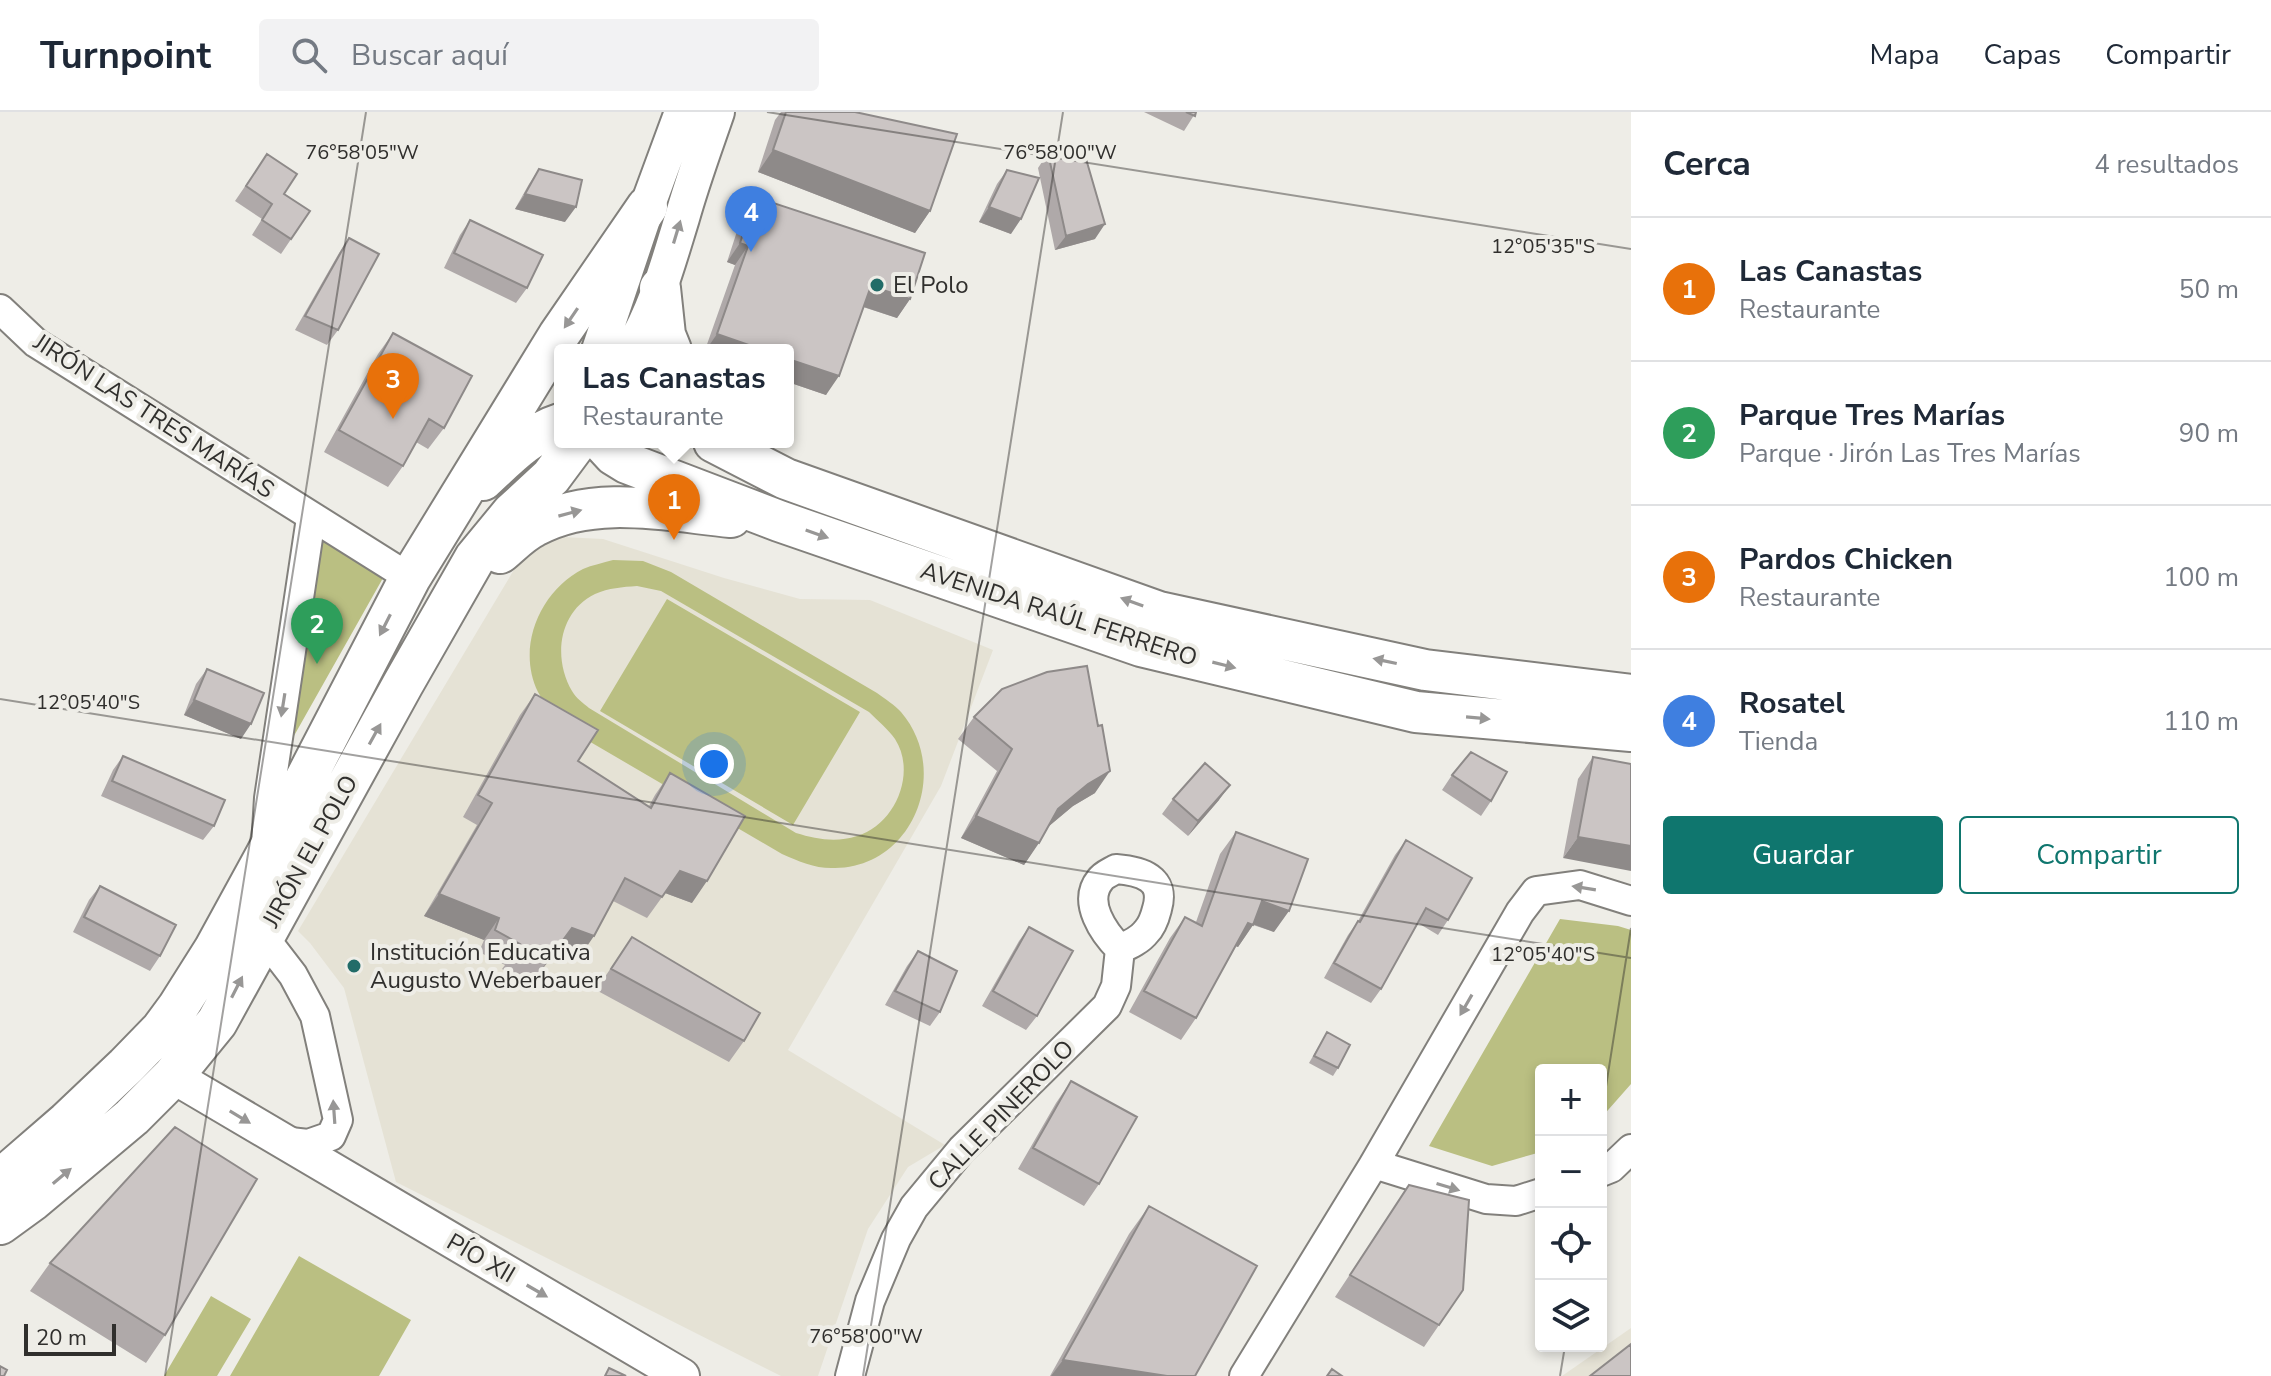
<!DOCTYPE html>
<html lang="es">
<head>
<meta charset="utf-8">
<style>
	:root { --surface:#fff; --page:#f2f2f3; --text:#1f2937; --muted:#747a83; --line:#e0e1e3; --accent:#0f766e }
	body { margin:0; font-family:"Nunito Sans",sans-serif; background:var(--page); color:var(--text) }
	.controls { position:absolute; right:24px; bottom:24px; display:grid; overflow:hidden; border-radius:8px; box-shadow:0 4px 12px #0003 }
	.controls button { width:72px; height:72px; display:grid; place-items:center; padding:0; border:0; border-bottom:2px solid var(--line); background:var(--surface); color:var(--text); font:40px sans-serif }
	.scale { position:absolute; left:24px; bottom:20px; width:92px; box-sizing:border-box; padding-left:8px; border:4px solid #302f2d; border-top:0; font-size:22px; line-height:28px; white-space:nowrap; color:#302f2d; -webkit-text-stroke:6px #eeede7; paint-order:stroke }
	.you { position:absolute; left:714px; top:652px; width:28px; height:28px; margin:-20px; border:6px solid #fff; border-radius:50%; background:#1a73e8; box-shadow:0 0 0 12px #1a73e833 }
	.badge { display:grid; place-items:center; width:52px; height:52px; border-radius:50%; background:var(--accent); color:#fff; font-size:26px; font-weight:700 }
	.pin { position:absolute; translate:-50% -66px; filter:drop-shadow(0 2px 4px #0008) }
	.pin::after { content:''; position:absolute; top:42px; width:28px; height:24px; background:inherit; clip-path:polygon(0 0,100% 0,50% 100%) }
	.popup { position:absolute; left:554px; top:232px; width:240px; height:104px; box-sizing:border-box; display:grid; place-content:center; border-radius:8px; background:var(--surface); filter:drop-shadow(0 2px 6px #0005); font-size:26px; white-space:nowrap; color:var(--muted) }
	.popup b { font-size:30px; color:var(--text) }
	.popup::after { content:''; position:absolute; left:50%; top:100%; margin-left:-16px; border:16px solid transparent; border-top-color:var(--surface) }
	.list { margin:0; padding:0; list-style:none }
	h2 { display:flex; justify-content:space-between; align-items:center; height:104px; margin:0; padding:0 32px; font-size:34px }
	h2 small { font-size:26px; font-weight:400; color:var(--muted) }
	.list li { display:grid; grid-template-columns:52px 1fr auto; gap:24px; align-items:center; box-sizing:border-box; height:144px; padding:0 32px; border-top:2px solid var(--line) }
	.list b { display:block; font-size:30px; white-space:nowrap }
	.list p { margin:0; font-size:26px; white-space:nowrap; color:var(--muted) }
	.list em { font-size:26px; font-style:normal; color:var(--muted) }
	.actions { display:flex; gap:16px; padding:24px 32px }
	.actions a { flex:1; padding:18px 0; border:2px solid var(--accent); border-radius:8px; text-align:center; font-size:28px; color:var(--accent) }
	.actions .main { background:var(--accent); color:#fff }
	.icon { flex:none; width:44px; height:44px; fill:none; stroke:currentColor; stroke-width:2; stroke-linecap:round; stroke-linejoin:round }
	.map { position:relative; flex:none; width:1631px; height:1264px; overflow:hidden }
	header { display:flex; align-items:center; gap:48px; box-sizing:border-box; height:112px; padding:0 40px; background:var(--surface); border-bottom:2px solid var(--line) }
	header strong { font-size:38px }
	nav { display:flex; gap:44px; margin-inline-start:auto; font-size:28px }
	.search { width:560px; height:72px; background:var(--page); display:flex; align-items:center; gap:20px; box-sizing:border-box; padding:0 28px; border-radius:8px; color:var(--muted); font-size:30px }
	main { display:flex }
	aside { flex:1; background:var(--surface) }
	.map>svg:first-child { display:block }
	.built { fill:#e5e2d5 }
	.green { fill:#babf82; fill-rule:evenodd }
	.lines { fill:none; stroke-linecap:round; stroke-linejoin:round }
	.minor-casing { stroke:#82807c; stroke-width:32 }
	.tertiary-casing { stroke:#82807c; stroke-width:38 }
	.secondary-casing { stroke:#82807c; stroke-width:44 }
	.minor { stroke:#fff; stroke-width:28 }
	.tertiary { stroke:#fff; stroke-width:34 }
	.secondary { stroke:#fff; stroke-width:40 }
	.wall { fill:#afa9a9 }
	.shaded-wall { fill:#8e8a89 }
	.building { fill:#cbc5c4; stroke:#8e8a89; stroke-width:2 }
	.oneway { fill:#989796 }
	.ticks { fill:none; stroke:#302f2d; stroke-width:2; stroke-opacity:0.45 }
	.poi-dot { fill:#226c68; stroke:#eeede7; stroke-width:3 }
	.labels { text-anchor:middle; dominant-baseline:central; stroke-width:8; stroke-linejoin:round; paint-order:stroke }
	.poi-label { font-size:24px; fill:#302f2d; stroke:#eeede7; text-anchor:start }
	.street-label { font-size:24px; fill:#302f2d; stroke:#eeede7 }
	.ticks-label { font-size:20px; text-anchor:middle; fill:#302f2d; stroke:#eeede7; stroke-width:8; stroke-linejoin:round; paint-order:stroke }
</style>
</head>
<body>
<header>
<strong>Turnpoint</strong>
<div class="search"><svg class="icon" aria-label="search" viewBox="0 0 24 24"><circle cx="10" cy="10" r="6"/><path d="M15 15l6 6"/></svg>Buscar aquí</div>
<nav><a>Mapa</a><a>Capas</a><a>Compartir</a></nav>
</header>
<main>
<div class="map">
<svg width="1631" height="1264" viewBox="0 0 1631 1264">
	<rect width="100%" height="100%" fill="#eeede7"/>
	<!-- built -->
	<path class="built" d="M562,425l41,2 121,39 76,21 70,1 123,50 -52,136 -153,264 157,95 -37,22 -40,62 -50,147h-37l-385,-194 -52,-194 -34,-45 -12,-12 220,-368 22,-17z
		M1631,1216v48h-69z"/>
	<!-- green -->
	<path class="green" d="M320,426l63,40 -97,172z
		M613,448l30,1 28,11 206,121c8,6 18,12 24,19 50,58 13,155 -66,156 -19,1 -35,-6 -53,-14l-207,-121c-14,-12 -28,-24 -37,-41 -22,-45 2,-101 45,-123 9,-4 20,-6 30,-9zM637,474l24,5 208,121c8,8 19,17 26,27 22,34 0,86 -38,97 -21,7 -41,3 -61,-3l-207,-125c-6,-5 -13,-10 -17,-17 -19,-32 -14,-79 23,-97 14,-6 27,-7 42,-8z
		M667,487l193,113 -67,113 -193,-114z
		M1560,807l58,7 13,4v154l-30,34v-48h-60v82l-49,14 -63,-20z
		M299,1144l112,64 -32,56h-149z
		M211,1184l40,23 -34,57h-53z"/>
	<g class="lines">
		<defs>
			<path id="minor" d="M0,197l36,34 374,235
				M266,734l3,-48 42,-280
				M1116,757c25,2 50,9 41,40 -2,8 -5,17 -11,23 -6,8 -17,13 -26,17 -16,-16 -38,-47 -20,-69 3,-5 11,-8 16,-11z
				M263,824l30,39 22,41 23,104 -7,16 -23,8 -27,-3
				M1374,1052l112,35 30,2 25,-8
				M1601,1060l10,-4 20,-19
				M850,1264l20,-75 26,-62 18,-32 48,-58 145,-143 9,-20 4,-37
				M1244,1264l130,-212 146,-252 16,-21 44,-6 51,16"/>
			<path id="tertiary" d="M599,238l48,-143 35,-95
				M631,238c25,-41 37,-87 51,-132 10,-36 23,-71 35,-106
				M173,964l509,300"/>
			<path id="secondary" d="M660,176l5,47 6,15
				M602,330l12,13 13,8 152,58 362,125 275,66 215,19
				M714,330l72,37 373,133 266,58 206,25
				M483,368c23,-21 46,-46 77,-56
				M500,441c11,-9 22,-21 35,-27 59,-32 133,-15 196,-9
				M0,1068l67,-58 59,-56 35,-36 17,-23 36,-57 52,-95 144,-277 149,-243 88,-128
				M0,1112l33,-24 99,-83 41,-41 44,-54 186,-338 72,-126 37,-45 39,-36 26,-35"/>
		</defs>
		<!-- minor casing -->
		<use href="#minor" class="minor-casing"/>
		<!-- tertiary casing -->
		<use href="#tertiary" class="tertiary-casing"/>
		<!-- secondary casing -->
		<use href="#secondary" class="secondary-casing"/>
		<!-- minor -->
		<use href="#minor" class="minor"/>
		<!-- tertiary -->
		<use href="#tertiary" class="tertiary"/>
		<!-- secondary -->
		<use href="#secondary" class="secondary"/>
	</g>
	<!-- wall -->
	<path class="wall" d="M781,0h5l144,99 -15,22 -157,-61 17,-52z
		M1144,0h52l-12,19z
		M1048,41l47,86 -40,11 -17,-82z
		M267,42l17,40 26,17 -29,43 -29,-19 10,-16 -27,-18z
		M539,57l26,53 -50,-13 14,-25z
		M1007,58l4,64 -32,-12 18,-38z
		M755,85l155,102 -13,19 -34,-11 -37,88 -38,-13v-32h-83l30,-85 -8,-3 15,-46z
		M470,108l57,68 -11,15 -72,-35 16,-33z
		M349,126l-11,92 -11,15 -32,-15 44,-77z
		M393,221l51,95 -16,21 -12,-7 -13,24 -15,21 -64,-35 54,-98z
		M207,557l34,70 -57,-24 12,-31z
		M535,582l43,67 71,45 6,-11 15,-22 22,130 -27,-10 -18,25 -34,-17 -34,57 -22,-8 -27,35 -28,-16 3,-4 -26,-13 5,-12 -60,-24 53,-91 -14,-8 57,-102z
		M974,605l121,76 -22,13 -25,21 -24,38 -63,-27 36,-67 -39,-32z
		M123,644l91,70 -11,14 -102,-44 12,-26z
		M1593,645l38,7 -68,94 15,-79z
		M1452,663l39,26 -10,15 -39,-26z
		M1173,687l46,1 -31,36 -26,-22z
		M1236,720l38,100 -21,-7 -15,22 -2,-1 -40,72 -15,22 -52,-28 41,-74 15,-21 11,5 24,-68z
		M1406,728l42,80 -10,15 -20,-12 -37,66 -10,14 -47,-25 24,-43 10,-14 37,-66z
		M100,774l60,70 -10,15 -77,-39 16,-32z
		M1029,815l8,89 -11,14 -44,-24 37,-65z
		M632,825l112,104 -15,21 -133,-72z
		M918,839l22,61 -10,14 -45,-21 22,-39z
		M1327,920l11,36 -5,8 -24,-13z
		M1071,969l28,103 -15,22 -66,-37 38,-66z
		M1409,1073l54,105 -39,57 -89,-50z
		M1149,1094l46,170h-145l79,-142z
		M50,1151l115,72 -19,28 -116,-72z"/>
	<!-- shaded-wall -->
	<path class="shaded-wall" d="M773,38l157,61 -15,22 -157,-61z
		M525,82l51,13 -11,15 -50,-13z
		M989,95l32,12 -10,15 -32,-12z
		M1105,112l-10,15 -40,11 11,-14z
		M740,131l8,3 -13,19 -8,-3z
		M871,174l39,13 -13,19 -39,-13z
		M717,222l46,16h-57z
		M788,247l51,17 -13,19 -38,-13z
		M194,588l57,24 -10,15 -57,-24z
		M1110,659l-15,22 -22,13 -30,25 15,-22 30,-25z
		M1230,673l-11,15 -31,36 10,-15z
		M976,704l63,27 -15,22 -63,-27z
		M1578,725l53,9v25l-68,-13z
		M680,759l27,10 -15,22 -27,-10z
		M439,782l60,24 -15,22 -60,-24z
		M1262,789l27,10 -15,21 -27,-10z
		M1248,811l5,2 -15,22 -5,-2z
		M572,816l22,8 -15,22 -22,-8 -27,35z
		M1063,1248l104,16h-116z"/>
	<!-- building -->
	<path class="building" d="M786,0h69l102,22 -27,77 -157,-61z
		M1186,0h10l-1,4z
		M1082,33l23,79 -39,12 -18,-83z
		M267,42l30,20 -13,20 26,17 -19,28 -29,-19 10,-16 -26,-18z
		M539,57l43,11 -6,27 -51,-13z
		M1007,58l32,8 -18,41 -32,-12z
		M755,85l170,56 -15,46 -39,-13 -32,90 -51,-17v-9h-25l-46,-16 31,-88 -8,-3z
		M470,108l73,35 -16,33 -73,-35z
		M349,126l30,16 -41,76 -33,-14z
		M393,221l79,43 -28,52 -15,-9 -26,47 -64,-36z
		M1087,554l11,60 4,-1 8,46 -22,13 -30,25 -19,34 -63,-27 36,-67 -38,-32 28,-28 45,-17z
		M207,557l57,24 -13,31 -57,-24z
		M535,582l63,36 -20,31 73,47 19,-35 75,43 -38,65 -27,-10 -18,26 -37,-19 -31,58 -22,-8 -26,35 -29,-15 3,-4 -25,-14 4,-12 -60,-24 53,-91 -14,-8z
		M1471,640l36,20 -16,29 -39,-26z
		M123,644l102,44 -11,26 -102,-45z
		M1593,645l38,7v82l-53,-9z
		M1205,651l25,22 -32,36 -25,-22z
		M1236,720l72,27 -19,52 -27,-10 -9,24 -5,-2 -52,95 -52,-27 41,-74 17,9z
		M1406,728l66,38 -24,42 -22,-12 -45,81 -47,-26 24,-42 2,1z
		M100,774l76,39 -16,31 -76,-39z
		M1029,815l44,24 -36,65 -44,-25z
		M632,825l128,76 -16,28 -133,-72z
		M918,839l39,20 -17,41 -45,-21z
		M1327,920l23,13 -12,23 -24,-12z
		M1071,969l66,36 -38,67 -66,-36z
		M175,1015l82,52 -92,156 -115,-72z
		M1409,1073l60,15 -6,90 -24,35 -89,-50z
		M1149,1094l108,60 -62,110h-28l-104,-16z
		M1631,1232v32h-41z
		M0,1254l7,4 -3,6h-4z
		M609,1256l17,8h-21z
		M1332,1257l10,7h-15z"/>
	<!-- one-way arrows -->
	<defs><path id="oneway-solid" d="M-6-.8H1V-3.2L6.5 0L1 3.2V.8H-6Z" transform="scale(2)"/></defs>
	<g class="oneway">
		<use href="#oneway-solid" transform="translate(677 120) rotate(-73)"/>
		<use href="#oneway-solid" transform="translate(571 206) rotate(124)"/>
		<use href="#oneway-solid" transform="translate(570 401) rotate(-15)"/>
		<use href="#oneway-solid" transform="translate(817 422) rotate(19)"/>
		<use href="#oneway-solid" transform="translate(1132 490) rotate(-160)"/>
		<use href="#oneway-solid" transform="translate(385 513) rotate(117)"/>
		<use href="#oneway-solid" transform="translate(1385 549) rotate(-168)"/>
		<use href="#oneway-solid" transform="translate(1224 553) rotate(14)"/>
		<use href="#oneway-solid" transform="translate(283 593) rotate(99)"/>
		<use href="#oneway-solid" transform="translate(1478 606) rotate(5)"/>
		<use href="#oneway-solid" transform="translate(375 622) rotate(-61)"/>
		<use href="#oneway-solid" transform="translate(1584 776) rotate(-171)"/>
		<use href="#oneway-solid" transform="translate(237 875) rotate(-63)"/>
		<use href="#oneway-solid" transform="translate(1466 893) rotate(120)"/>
		<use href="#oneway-solid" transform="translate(334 1000) rotate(-94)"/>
		<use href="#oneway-solid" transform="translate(240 1005) rotate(31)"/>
		<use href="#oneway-solid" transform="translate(62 1064) rotate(-40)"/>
		<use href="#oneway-solid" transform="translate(1448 1075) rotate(17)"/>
		<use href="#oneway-solid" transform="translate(537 1179) rotate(30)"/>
	</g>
	<!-- ticks -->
	<path class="ticks" d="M767,0l864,137M0,587l1631,259M1601,1006l30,-190M165,1264l201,-1264M863,1264l200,-1264M1560,1264l5,-30"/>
	<!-- markers -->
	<g class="poi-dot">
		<circle cx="877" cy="173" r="8"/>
		<circle cx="354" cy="854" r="8"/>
	</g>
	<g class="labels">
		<!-- poi labels -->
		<g class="poi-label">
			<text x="893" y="173">El Polo</text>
			<text x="370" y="840">Institución Educativa<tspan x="370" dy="28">Augusto Weberbauer</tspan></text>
		</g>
		<!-- street labels -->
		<g class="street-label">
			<text transform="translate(154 304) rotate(33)">JIRÓN LAS TRES MARÍAS</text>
			<text transform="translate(1059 502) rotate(18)">AVENIDA RAÚL FERRERO</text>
			<text transform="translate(310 739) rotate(-61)">JIRÓN EL POLO</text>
			<text transform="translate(1001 1003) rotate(-46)">CALLE PINEROLO</text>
			<text transform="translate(481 1146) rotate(30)">PÍO XII</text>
		</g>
	</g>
	<g class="ticks-label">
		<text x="362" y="47">76°58'05"W</text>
		<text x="1060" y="47">76°58'00"W</text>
		<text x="1543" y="141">12°05'35"S</text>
		<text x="88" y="597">12°05'40"S</text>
		<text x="1543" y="849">12°05'40"S</text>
		<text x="866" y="1231">76°58'00"W</text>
	</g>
</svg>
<div class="controls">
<button>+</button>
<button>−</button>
<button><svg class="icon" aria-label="locate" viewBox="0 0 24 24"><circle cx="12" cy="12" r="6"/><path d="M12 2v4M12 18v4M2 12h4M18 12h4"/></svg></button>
<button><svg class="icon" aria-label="layers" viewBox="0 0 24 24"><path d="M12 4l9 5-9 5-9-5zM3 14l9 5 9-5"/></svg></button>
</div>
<div class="scale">20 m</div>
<div class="you"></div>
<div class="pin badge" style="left:674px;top:428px;background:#e8710a">1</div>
<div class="popup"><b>Las Canastas</b>Restaurante</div>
<div class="pin badge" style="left:317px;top:552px;background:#2e9e5b">2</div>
<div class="pin badge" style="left:393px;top:307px;background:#e8710a">3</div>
<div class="pin badge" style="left:751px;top:140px;background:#3f7fe0">4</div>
</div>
<aside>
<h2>Cerca<small>4 resultados</small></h2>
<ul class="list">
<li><span class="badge" style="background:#e8710a">1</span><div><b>Las Canastas</b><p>Restaurante</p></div><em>50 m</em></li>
<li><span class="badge" style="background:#2e9e5b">2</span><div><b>Parque Tres Marías</b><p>Parque · Jirón Las Tres Marías</p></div><em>90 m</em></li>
<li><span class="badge" style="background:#e8710a">3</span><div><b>Pardos Chicken</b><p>Restaurante</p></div><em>100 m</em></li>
<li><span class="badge" style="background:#3f7fe0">4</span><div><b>Rosatel</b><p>Tienda</p></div><em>110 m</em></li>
</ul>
<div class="actions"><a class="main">Guardar</a><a>Compartir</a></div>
</aside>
</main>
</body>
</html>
